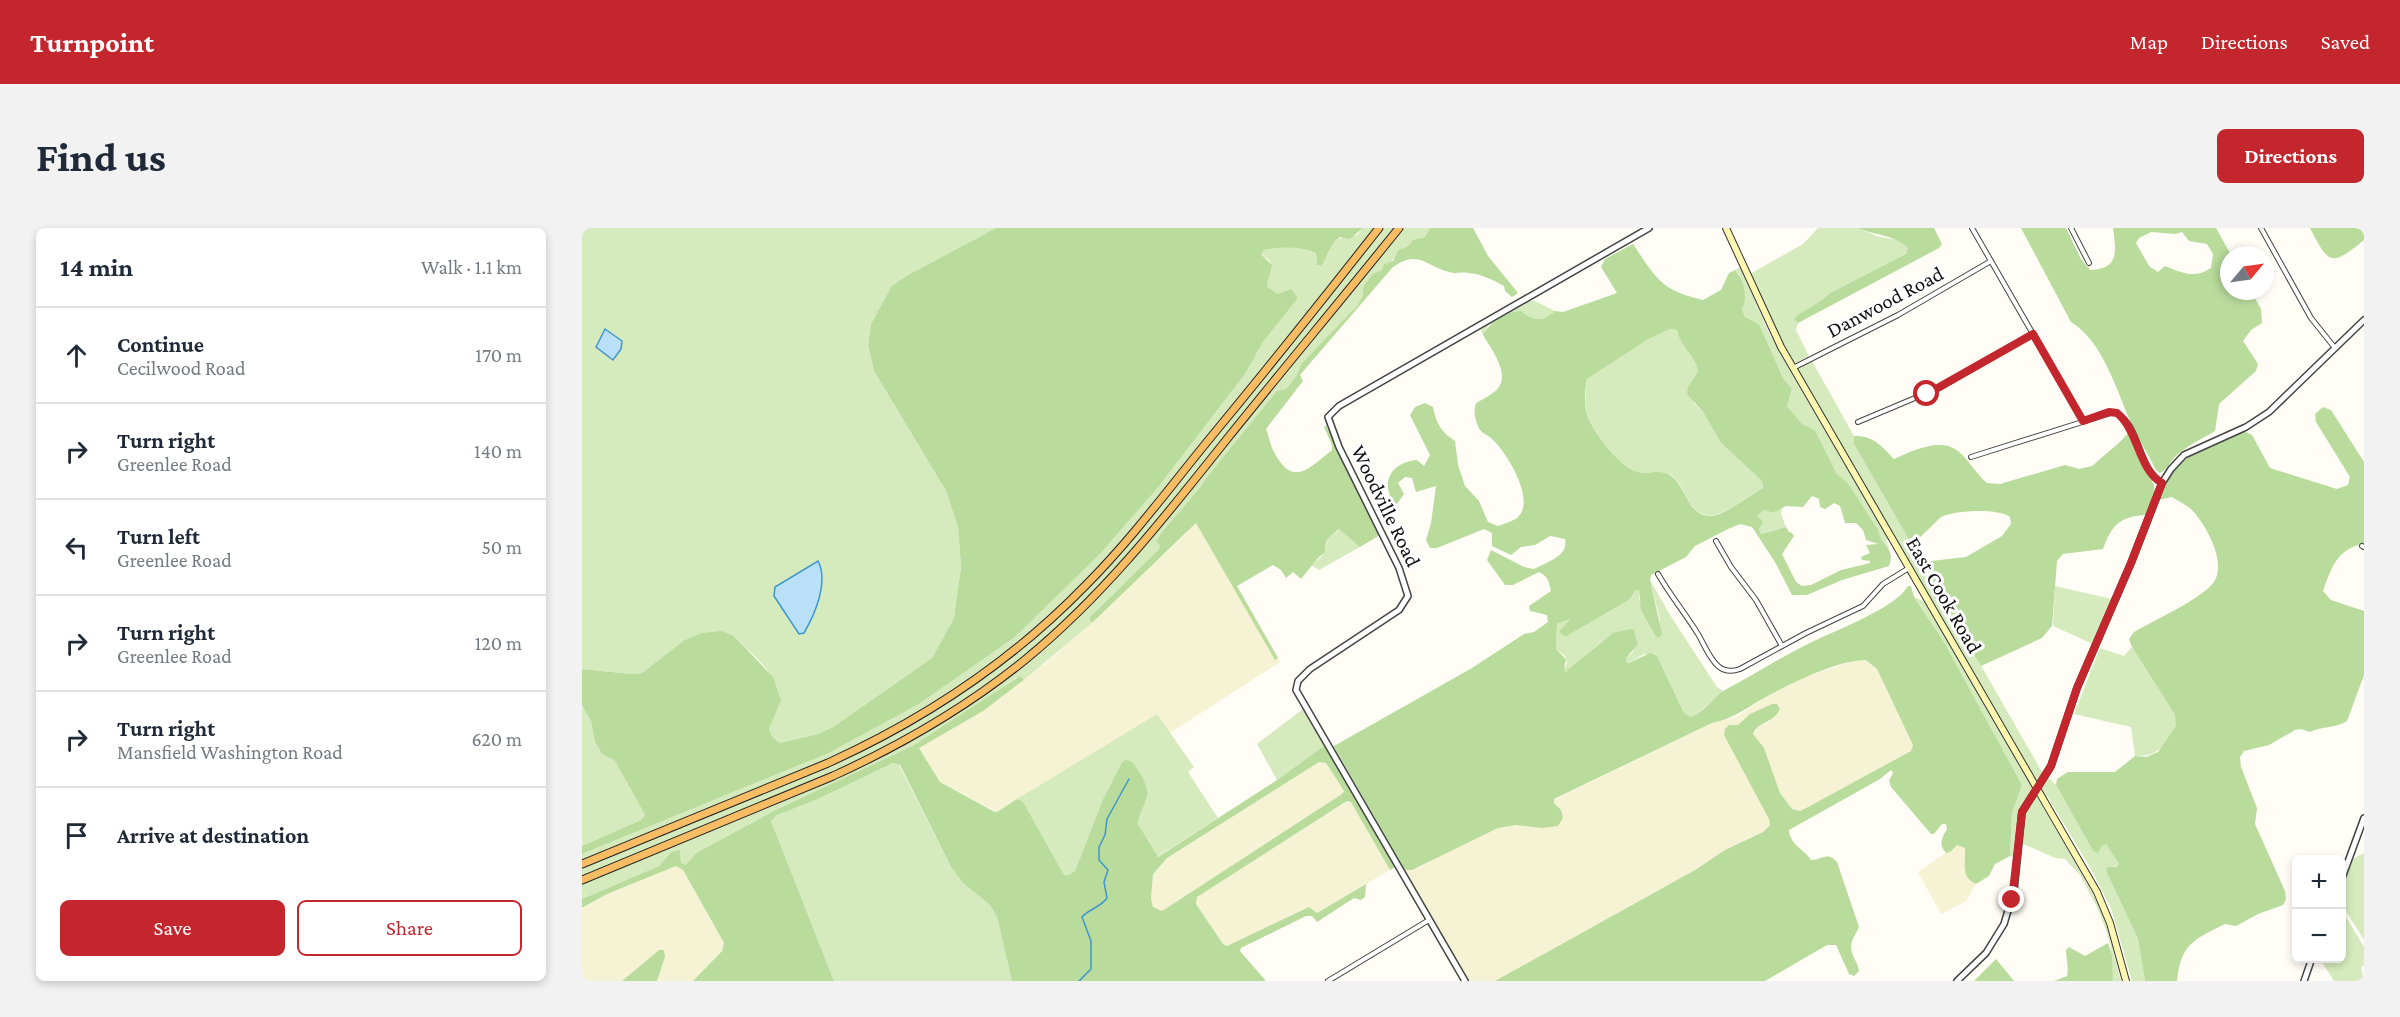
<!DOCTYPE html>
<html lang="en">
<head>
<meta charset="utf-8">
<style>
	:root { --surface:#fff; --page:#f2f2f3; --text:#1f2937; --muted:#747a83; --line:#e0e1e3; --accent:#c4262e }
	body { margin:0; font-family:"Crimson Pro",serif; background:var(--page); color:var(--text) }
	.controls { position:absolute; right:18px; bottom:18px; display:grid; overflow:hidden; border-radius:9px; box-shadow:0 3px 9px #0003 }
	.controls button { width:54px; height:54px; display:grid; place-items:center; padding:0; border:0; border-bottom:2px solid var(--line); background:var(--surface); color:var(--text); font:30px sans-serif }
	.compass { position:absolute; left:1638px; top:18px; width:54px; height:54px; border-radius:50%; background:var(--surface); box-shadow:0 3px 9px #0003; rotate:61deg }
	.stop { position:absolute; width:18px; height:18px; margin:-14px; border:4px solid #c4262e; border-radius:50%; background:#fff }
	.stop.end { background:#c4262e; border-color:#fff; box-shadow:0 2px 6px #0008 }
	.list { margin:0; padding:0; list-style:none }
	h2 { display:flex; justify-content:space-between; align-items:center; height:78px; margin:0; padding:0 24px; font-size:26px }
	h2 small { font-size:20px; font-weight:400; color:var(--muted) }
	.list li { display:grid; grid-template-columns:39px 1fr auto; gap:18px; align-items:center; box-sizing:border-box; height:96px; padding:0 24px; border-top:2px solid var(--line) }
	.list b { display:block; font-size:22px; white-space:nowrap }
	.list p { margin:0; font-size:20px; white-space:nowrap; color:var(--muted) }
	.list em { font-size:20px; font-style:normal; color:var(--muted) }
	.actions { display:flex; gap:12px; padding:18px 24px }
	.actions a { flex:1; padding:14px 0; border:2px solid var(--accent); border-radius:9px; text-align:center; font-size:21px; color:var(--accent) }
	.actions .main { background:var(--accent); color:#fff }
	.icon { flex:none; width:33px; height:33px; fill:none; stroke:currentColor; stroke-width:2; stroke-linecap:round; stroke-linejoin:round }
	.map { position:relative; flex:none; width:1782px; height:753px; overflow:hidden; border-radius:9px }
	header { display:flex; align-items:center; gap:36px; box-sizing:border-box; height:84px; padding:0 30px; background:var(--accent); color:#fff }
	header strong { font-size:28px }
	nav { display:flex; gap:33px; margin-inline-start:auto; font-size:21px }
	.intro { display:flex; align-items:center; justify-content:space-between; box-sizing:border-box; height:144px; padding:0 36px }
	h1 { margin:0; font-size:42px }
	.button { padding:15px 27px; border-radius:9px; background:var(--accent); color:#fff; font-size:21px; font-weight:700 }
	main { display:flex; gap:36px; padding:0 36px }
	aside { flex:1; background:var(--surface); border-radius:9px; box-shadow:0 3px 9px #0003 }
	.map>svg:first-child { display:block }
	.farmland { fill:#f6f3d4 }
	.green { fill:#d5ebbd }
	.forest { fill:#b9dc9c; fill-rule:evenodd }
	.water { fill:#b9e0f7; stroke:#3f96cf; stroke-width:1.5 }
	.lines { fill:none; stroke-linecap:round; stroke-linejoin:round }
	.stream { stroke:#3f96cf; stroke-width:1.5 }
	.minor-casing { stroke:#444; stroke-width:6 }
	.tertiary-casing { stroke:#444; stroke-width:8 }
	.secondary-casing { stroke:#333; stroke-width:8 }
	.trunk-casing { stroke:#222; stroke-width:9 }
	.minor { stroke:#fff; stroke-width:4 }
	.tertiary { stroke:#fff; stroke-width:5 }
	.secondary { stroke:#fff6b0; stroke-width:6 }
	.trunk { stroke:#f7bc64; stroke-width:7 }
	.route { stroke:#c4262e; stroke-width:8 }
	.labels { text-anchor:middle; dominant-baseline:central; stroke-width:6; stroke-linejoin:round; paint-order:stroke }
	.street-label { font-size:21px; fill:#111; stroke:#fff }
</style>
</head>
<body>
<header>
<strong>Turnpoint</strong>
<nav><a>Map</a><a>Directions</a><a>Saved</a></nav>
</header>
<div class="intro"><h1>Find us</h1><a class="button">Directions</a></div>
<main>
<aside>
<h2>14 min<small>Walk · 1.1 km</small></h2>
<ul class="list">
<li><svg class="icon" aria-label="ahead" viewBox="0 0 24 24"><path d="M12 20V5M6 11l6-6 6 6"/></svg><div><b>Continue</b><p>Cecilwood Road</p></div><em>170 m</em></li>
<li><svg class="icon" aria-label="right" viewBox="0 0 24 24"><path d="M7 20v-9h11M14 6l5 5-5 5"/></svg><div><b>Turn right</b><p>Greenlee Road</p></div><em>140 m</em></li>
<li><svg class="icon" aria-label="left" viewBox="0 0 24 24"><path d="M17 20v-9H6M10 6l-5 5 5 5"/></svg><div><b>Turn left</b><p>Greenlee Road</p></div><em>50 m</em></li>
<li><svg class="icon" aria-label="right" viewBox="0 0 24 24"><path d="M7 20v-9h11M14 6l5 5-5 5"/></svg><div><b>Turn right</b><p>Greenlee Road</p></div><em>120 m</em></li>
<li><svg class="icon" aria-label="right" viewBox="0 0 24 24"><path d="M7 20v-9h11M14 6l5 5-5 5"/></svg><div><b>Turn right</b><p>Mansfield Washington Road</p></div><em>620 m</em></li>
<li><svg class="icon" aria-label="arrive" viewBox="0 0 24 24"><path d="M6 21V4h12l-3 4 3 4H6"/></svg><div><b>Arrive at destination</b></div></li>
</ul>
<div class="actions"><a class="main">Save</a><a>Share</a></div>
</aside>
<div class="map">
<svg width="1782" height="753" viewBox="0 0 1782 753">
	<rect width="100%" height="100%" fill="#fffdf5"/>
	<!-- farmland -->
	<path class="farmland" d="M614,294l79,137 3,-1 2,4 -110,71 -13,-19 -160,98 -57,-30 -21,-35 102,-65 32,-25 130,-120z
		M1284,431l11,10 36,76 -2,6 -103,56 -8,4 -8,-2 -12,-16 -27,-59 7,-9 9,-3 3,-18 -22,10 -12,11 31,94 1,6 -7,7 -38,18 -30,20 -200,111h-26l-64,-111 14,-2 20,-12 59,-28 18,-3 25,3 20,-18 -7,-7v-3l158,-77 24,-6 30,-20 41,-21 50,-16z
		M737,534l7,1 18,28 -2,3 -180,117 -9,-4 -2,-8 2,-26 14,-15z
		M766,573h3l39,69 -73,43 -8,-6 -82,39 -4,-2 -27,-40 1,-8z
		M1375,617l8,3 4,33 7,3 -10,17 -25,13 -23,-42z
		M94,638l7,4 41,73 -2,8 -29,30h-36l8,-24 -1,-7h-5l-37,31h-40v-72l25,-15z"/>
	<!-- green -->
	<path class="green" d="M0,0h414l-88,47 -15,11 -22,38 -3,21 6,26 72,120 12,36 3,40 -7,51 -22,40 -99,69 -15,7 -38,9 -7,-5 -4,-9c22,-49 -3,-60 -35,-93l-51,5 -41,32 -10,1 -50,-5z
		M781,0h67l-5,9 -12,3 -5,6 -10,4c-5,16 -24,25 -35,37v6l-5,13 -56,57 -5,14 -11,12 -9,3 -71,86c-14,23 -35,40 -49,63l3,5 -2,4 -68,67 3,5 -69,58 -7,-3 -47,33 -56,35 -139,66 -79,42 -10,13 -5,-3 -1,-11h-9l-12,14 -77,33v-45l247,-101 90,-49 96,-67 84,-82 57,-65 89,-116 18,-32 35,-44 -25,-5 -6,-6v-10l5,-7 -2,-9 -9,-7 3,-4c16,-3 38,-4 52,3l1,12 3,1c18,-21 3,-27 37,-31z
		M1236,0h40l19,8 25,5 7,7 -3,6 -76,39 -8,7 -26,16 -1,4 3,3 -2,7 13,26 -16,8 -22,-42 -21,-48 53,-30z
		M1158,39l30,68 118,204 -2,1 3,8 -10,-12 -31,-53 -11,-9 -22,-44 -13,-6 -15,-18 5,-17 -9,-11 -24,-54 -14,-7 -3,-8 -3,-35 -4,-4z
		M948,73h5l20,10c-12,11 -22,10 -34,0l-33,15 -5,9 -3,-7z
		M1088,101l7,1c3,17 17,23 21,41l-10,16 6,16 9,9 18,31 41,38 1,7c-13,7 -43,31 -57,27 -21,-5 -19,-29 -35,-40 -12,-7 -24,1 -36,-4 -18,-7 -44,-41 -49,-59 -2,-11 0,-22 1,-33l60,-39z
		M1230,133l42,75v8l188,328 14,13 37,66h6l2,-4 5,-3c3,4 12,17 13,21l-13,4v2l32,68 7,42h-13l-21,-73 -20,-39 -44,-73 -5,9 55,96 9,22 15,58h-8l-2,-33 -5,-18 -9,-23 -17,-32 -15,-16 -10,-1 -34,-15 -6,1 -1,13 -4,-1 2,-43 10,-28 -78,-143 -30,-45 11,5 104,180 1,-12 -233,-400z
		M1200,280l-1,6 5,13 -26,7 -3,-19 7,-5 9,3z
		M758,301l20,18 -41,23 -8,-5 11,-9 7,-19z
		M1068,352l20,35 47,72 6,4 -27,24 -5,2 -7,-4 -27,-57 -13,-2 -15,9 -3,-1 1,-5 6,-5 4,-13 -3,-8c-21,-6 -51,28 -66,41l-4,-1 3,-8 -2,-7 -9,-7 1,-25 13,-5 -5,6 -2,11 2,1 64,-37 7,-10h3v9l16,36 5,-15z
		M1473,358l57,13 -19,45 -40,-18z
		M1550,419l43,68 2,11c-13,18 -17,31 -42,30l-4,-29 -57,-13 26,-66 24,8z
		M0,477l9,16 4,21 7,12 13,7 30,54 -4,5 -59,26z
		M721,481l22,36 -48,35 -20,-36z
		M575,486l37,53 -6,5 30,46 -61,39 -19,-33v-6l9,-21 -26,-33 -18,35 -28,72 -6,4h-5l-41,-72 -6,-4z
		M752,518l135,235 -137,-234z
		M311,535l6,2 52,102 12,16 27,22 7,12 15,64h-178l-63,-160 6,-6 39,-15z
		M1782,625v87l-22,-35v-14l11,-32z
		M1760,682l22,37v18l-3,2 3,14h-30l-14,-22 22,-1z"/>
	<!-- forest -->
	<path class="forest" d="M414,0h367l-13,11 -10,-2c-11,7 -11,19 -19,29l-4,-1 -1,-12c-14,-7 -37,-6 -52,-3l-3,4 11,11c0,8 -5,13 -5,22l11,7 13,-5 7,9 -35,44 -18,32 -89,116 -57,65 -84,82 -96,67 -90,49 -247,101v-8l59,-26 4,-5 -30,-54 -13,-7 -7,-12 -4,-21 -9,-16v-36l50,5 10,-1 41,-32 19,-8 19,-2 13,5 39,41 8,23 -12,29 4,9 7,5 38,-9 15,-7 99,-69 22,-40 7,-51 -3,-40 -12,-36 -72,-120 -6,-26 3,-21 21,-38 16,-11z
		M848,0h43l15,28 30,37 -6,4 -7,-6 -1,-5c-11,-6 -22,-12 -36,-13 -4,-1 -9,0 -14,0 -27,-4 -34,-26 -62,-5l-92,107 3,6 -37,48c3,7 4,16 8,23 19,36 34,17 58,-2v-5l-8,-18 2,-2 54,110 -20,12 -21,-18c-8,6 -15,11 -14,23l-8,7 -16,20 -8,-7 -7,6 -5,-8 -8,-5 -36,21 41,72 -3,2 -79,-137 -103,99 -3,-1v-4l68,-67 2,-4 -4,-5c15,-23 36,-40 50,-63l71,-87 9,-2 10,-12 6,-14 56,-58 5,-11v-7l10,-13 9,-4 2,-6 9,-3 5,-11 10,-4 5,-6 12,-3z
		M1276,0h76l8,16 -3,4 -141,75 -4,-3 2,-4 26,-16 8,-7 76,-39 2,-6c-12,-13 -35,-13 -50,-20z
		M1439,0h45l15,31 9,11c30,-1 26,-19 23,-42h103l15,27h-2v36h22l10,18 1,14 -11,7 -8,11 15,23 -2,7 -37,33 -4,27c-13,8 -27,14 -38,24 -7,6 -9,14 -17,18l-4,-3c-9,-18 -20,-35 -28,-54 -13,-31 -27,-76 -57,-94zM1569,4l24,2 7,-2 7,9 18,3 6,10 -2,14c-16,11 -29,5 -46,-2l-7,6 -9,-6 -13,-23 3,-5z
		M1728,0h54v12c-33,27 -35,25 -54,-12z
		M1051,16c23,34 27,46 70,56l18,-10 8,-17 6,-3c9,10 13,27 7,39l3,8 14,7 24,54 9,11 -5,17 15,18 13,6 22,44 11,9 30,47c3,16 18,17 11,36l-47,14 -35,15h-15l-17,-33 -23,-35 -12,-3 -12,5 -33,17 -9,11 -35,18 -1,5 12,54 -4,4 -3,-3 -14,-25 -2,-20h-3l-7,10 -64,37 -6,-5 11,-13 -13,5 -1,25c16,16 7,7 9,23l48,-39 17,-4 4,1 4,14 -11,13 -1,5 3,1 21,-10 7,3 27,57 7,4c11,-3 21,-18 32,-26 27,-14 53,-31 81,-45 26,-14 90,-36 104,-60h3l3,11 30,45 78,143 -10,28 -2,43 -15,8 -6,12 -13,8c-16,-7 -10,-21 -11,-36l-8,-3 -7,7 -4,1c-8,-9 -4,-15 1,-24l-1,-5h-4l-8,10h-3l-40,-47 -2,-6 4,-8 -2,-3 -11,9 -91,51c1,15 15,19 22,30 12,0 16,-9 26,2l22,65c-3,7 -8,13 -8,20 0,9 7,15 8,24l-5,5 -5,-2 -13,-29h-9l-62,36h-270l200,-111 30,-20 38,-18 7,-7 -1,-6 -45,-84 1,-6 4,-4h9l12,-11 22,-10h5l3,5c-7,15 -22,12 -27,25l11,14 16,45 12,16 8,2 8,-4 103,-56 2,-6 -36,-76 -11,-9c-28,0 -75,23 -100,37 -20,11 -31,21 -54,26l-158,76v4l7,7 2,8 -5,8 -17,2 -25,-3 -18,3 -86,42h-7l-71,-124 138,-78 52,-34 10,-2 14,-10 -1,-7 -17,-4 -1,-5 22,-15c-2,-9 -3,-15 -12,-19l-26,13h-8l-18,-25 4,-10 33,17 10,2c13,-7 35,-13 31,-30l-15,-3 -15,9 -14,2 -10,8 -19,-9v-13l-8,-4 -47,19h-7l-4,-8 5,-17 5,-37 -20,6 -4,-14 -7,-1 -7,6 6,11 -7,10 -4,-2c-13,-22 0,-40 24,-42l7,6 6,-11 -20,-40 5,-8 10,-4 8,4c3,16 8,25 22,34l3,24 7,21 14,15 9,21 10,4c7,-3 17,-5 21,-10 16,-18 -13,-65 -28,-78 -3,-3 -8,-4 -11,-8 -5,-8 -7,-18 -4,-27 7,-4 18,-9 23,-16 10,-16 -8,-38 -16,-52 6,-12 25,-24 38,-24 12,10 22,11 34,0l8,1 54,-19 -16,-26 4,-8zM1088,101l7,1c3,17 17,23 21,41l-10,16 -1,7 16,18 18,31 41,38 1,7c-13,7 -39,28 -53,28 -24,-1 -23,-30 -40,-41 -11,-7 -23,1 -35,-4 -18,-7 -44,-41 -49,-59 -2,-11 -1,-23 1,-33l60,-39zM1230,268l7,3 1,8 5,2 9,-6 6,3 5,17h11l7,7 3,10 12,4 -12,1 4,8 -9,4 1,3 8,1v2l-29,7 -30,15 -9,1 -6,-4 -14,-28 12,-18 -2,-3 -3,-1 -3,-5 -25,7 -2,-5 4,-7 -6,-6 7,-6 9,3 13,-7 17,1z
		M1741,179l8,3 33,52v82c-27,4 -33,25 -41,47l8,9 33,11v64l-17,46c-10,7 -25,5 -37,11l-9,-3 -6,1 -26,15 -25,6 -4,6 1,10 16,41 -2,16 30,67 1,8 -3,6 -25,9 -22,12 -11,-2c-32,16 -44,20 -48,57h-32l-7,-42 -32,-68 1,-4h9l3,-3 -13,-20 -5,3 -3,6 -5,-2 -37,-66 1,-6 11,-7h47l20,-16 11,1 12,-5 18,-26 -1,-11 -43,-68 -3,-8 5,-7c19,-11 69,-34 80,-50 13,-20 -8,-57 -22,-72 -5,-5 -14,-9 -20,-13l-13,3c16,-46 44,-52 85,-69l8,4 18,33 67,21 11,-4 2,-8 -34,-55 -1,-8z
		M1546,205l26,52 1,16 -10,14c-26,2 -33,10 -42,34l-40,5 -6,7 -5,65 -10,12 -61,28 -57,-100 7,-5 35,-4 36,-21 9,-12 -1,-7c-11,-9 -55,-7 -69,0l-29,28 -58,-101v-8c18,-1 28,10 40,23 18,-8 46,-22 64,-8 11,9 18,23 29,32l13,1 65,-19 14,4 13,-3 29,-25z
		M438,448l4,4 -3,2 -38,29 -64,37 21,34 53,29 4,1 20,-13 6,3 41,73h5l6,-4 28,-72 18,-35 4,-4 6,1c7,7 18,25 16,35 -2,10 -9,18 -9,28l20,33 119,-77 48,-35 70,122 -5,3 -39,-68 -4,-1 -150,96 -1,7 27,40 4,2 82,-39 8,6 49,-29 -1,13 -4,3 -7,-2 -37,24 -5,-6h-6l-65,32 -1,3 26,30h-254l-15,-64 -7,-12 -27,-22 -12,-16 -51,-102 -7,-2 -77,37 -39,15 -6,6 63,160h-141l29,-30 2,-8 -41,-73 -7,-4 -69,28 -25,14v-9l77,-33 12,-14 9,-2 1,13 5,2 10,-12 78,-42 140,-66zM737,534l7,1 18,28 -2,3 -180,117 -9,-4 -2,-8 2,-25 14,-16z
		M1526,715l4,12 1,26h-59l13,-5c2,-8 -1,-17 -1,-26l3,-3 16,9z
		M77,722h5l1,7 -8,24h-35z
		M1414,731l18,22h-40z"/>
	<!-- water -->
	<path class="water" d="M23,101l17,12 -1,8 -8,11 -17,-13z
		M236,333c11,21 -3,53 -14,72l-5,1 -25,-38 1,-9z"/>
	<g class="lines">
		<!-- stream -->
		<path class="stream" d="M497,753l12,-12v-28l-9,-24c7,-8 19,-10 25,-19l-3,-16 4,-12 -9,-10v-13l6,-12 2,-16 22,-40"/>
		<defs>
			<path id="minor" d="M1390,0l111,193
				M1489,0l18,35
				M1679,0l50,90 24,30
				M1211,140l105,-53 93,-54
				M1276,194l83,-35 92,-53
				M1389,229l143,-45c26,9 24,57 48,71
				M1134,313l15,26 25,33 26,46
				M1780,318l2,1
				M1076,346c12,21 27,39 40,60 6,10 11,24 20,32 7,6 14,6 22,3l66,-36 57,-27 20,-22 26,-16
				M746,753l101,-61"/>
			<path id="tertiary" d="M1760,650l22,-60
				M883,753l-169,-291 2,-9 12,-12 89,-59 9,-14 -9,-28 -60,-121 -11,-30 11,-11 310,-178
				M1375,753l29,-28 18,-29 10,-34 8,-78 29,-46 26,-78 54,-125 31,-80 9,-14 13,-14 62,-28 23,-15 95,-92
				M1722,753l8,-23"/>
			<path id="secondary" d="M1144,0l55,119 316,545 13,31 16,58"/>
			<path id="trunk" d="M0,636l246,-101c95,-43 184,-102 257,-177 46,-46 85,-99 126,-149 57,-69 113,-139 168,-209
				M0,652l251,-104c68,-31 134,-69 193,-117 78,-64 139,-142 201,-220 57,-71 115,-140 172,-211"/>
		</defs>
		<!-- minor casing -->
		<use href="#minor" class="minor-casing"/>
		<!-- tertiary casing -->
		<use href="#tertiary" class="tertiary-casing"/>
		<!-- secondary casing -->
		<use href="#secondary" class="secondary-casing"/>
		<!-- trunk casing -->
		<use href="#trunk" class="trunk-casing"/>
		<!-- minor -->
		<use href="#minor" class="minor"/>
		<!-- tertiary -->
		<use href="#tertiary" class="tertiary"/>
		<!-- secondary -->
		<use href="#secondary" class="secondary"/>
		<!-- trunk -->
		<use href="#trunk" class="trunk"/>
	</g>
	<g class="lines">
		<!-- route -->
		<path class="route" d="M1345,166l106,-60 50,87 26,-9 8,1c22,18 21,56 45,70l-31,80 -54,125 -26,78 -29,46 -10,88"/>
	</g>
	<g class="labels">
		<!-- street labels -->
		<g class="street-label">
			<text transform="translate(1303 74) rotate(-28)">Danwood Road</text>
			<text transform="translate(804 278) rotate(64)">Woodville Road</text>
			<text transform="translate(1362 367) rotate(60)">East Cook Road</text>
		</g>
	</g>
</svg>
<div class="controls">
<button>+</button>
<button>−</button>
</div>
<svg class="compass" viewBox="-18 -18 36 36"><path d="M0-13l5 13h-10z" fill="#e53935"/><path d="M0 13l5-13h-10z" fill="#747a83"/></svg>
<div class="stop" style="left:1345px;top:166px"></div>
<div class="stop end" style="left:1430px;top:672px"></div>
</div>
</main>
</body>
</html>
